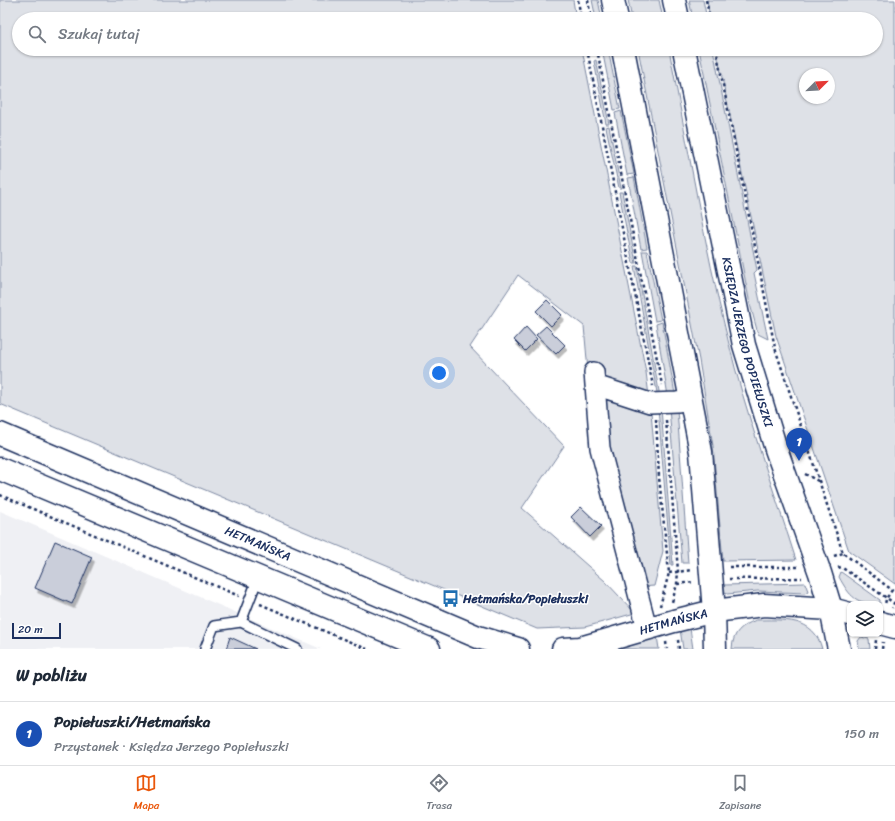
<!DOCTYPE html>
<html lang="pl">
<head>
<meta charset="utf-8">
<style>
	:root { --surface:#fff; --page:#f6f6f7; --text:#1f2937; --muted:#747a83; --line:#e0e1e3; --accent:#ea580c }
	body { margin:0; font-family:Sriracha,sans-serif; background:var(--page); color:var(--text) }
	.controls { position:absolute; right:12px; bottom:12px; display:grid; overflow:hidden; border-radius:8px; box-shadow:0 1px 3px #0004 }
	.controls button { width:36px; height:36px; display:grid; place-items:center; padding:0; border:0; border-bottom:1px solid var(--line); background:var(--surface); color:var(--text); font:20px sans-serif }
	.compass { position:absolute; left:799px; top:68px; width:36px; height:36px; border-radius:50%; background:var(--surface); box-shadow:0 1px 3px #0004; rotate:66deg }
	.scale { position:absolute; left:12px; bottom:10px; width:49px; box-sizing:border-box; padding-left:4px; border:2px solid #1b2f5e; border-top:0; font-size:11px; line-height:14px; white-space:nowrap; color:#1b2f5e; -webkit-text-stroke:3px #fff; paint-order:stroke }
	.you { position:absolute; left:439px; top:373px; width:14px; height:14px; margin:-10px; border:3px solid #fff; border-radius:50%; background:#1a73e8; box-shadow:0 0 0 6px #1a73e833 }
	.badge { display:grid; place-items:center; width:26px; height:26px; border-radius:50%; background:var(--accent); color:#fff; font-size:13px; font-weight:700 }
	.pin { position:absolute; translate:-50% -33px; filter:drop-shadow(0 1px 2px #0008) }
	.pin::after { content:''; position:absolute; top:21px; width:14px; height:12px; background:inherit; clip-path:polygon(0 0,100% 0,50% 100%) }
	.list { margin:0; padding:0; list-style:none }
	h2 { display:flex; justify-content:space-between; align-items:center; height:52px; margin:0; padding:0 16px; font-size:17px }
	h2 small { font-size:13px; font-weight:400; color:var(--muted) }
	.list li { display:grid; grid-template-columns:26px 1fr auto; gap:12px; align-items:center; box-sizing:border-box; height:64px; padding:0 16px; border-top:1px solid var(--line) }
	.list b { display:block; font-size:15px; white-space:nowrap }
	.list p { margin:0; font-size:13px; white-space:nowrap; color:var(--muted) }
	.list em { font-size:13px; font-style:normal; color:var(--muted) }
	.icon { flex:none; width:22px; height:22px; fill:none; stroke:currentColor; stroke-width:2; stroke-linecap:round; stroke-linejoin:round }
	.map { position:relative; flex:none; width:895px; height:649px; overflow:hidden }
	.search { position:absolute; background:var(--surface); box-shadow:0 1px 3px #0004; left:12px; right:12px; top:12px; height:44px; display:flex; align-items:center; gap:10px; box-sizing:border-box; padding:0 14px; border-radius:22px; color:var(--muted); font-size:15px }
	.sheet { height:116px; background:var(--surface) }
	nav { display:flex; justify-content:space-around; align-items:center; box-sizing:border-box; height:56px; border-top:1px solid var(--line); background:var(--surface); font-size:11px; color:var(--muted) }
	nav a { display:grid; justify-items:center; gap:2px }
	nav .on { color:var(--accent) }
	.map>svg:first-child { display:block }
	.built { fill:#eff0f4 }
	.green { fill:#dee1e7; stroke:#7c88a2; fill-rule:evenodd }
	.building { fill:#caceda; stroke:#1b2f5e; filter:url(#shadow) }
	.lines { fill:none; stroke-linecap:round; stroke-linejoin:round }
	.service-casing { stroke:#1b2f5e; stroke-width:12 }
	.minor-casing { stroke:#1b2f5e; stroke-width:22 }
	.secondary-casing { stroke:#1b2f5e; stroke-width:25 }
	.path { stroke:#1b2f5e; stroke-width:2.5; stroke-dasharray:3 3; stroke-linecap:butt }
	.service { stroke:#fff; stroke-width:9 }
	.minor { stroke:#fff; stroke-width:19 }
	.secondary { stroke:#fff; stroke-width:22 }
	.labels { text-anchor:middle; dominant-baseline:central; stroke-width:3; stroke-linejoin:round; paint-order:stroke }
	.street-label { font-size:12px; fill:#1b2f5e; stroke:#fff }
	.poi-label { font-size:12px; font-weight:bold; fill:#1b2f5e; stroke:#fff; text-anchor:start }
</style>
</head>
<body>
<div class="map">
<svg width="895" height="649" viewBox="0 0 895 649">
	<defs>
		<filter id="shadow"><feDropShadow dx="2.5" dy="4.5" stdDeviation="0" flood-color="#0004"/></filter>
	</defs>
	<rect width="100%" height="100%" fill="#fff"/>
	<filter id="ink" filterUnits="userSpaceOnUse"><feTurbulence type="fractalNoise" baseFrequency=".025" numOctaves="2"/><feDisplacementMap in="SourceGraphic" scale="8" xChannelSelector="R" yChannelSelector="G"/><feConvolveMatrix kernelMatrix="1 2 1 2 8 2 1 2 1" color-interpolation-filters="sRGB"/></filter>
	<g filter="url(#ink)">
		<!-- built -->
		<path class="built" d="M0,511l47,20 274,118h-321z"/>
		<!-- green -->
		<path class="green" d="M0,0h573l3,19h-557v30h563l64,323 5,40 12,139 -9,35 -25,2 -34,-138 -11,-124 -66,-51 -48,72 94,99 -42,62 83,73 30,32 -50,14 -48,2 -537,-225z
			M592,0h6l4,19h-6z
			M628,0h31l4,19h-31z
			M689,0h14l4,19h-14z
			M707,0h188v584l-46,-33 -73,-215 -60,-287h160v-30h-166zM805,74h24v24h-24z
			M602,49h6l12,60 -6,1z
			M638,49h31c19,97 35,195 59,291 18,75 45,147 68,220l-73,1 -10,-115 -14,-86z
			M699,49h14l44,221 -3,3 14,66 -10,-5 -8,-30z
			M596,60l13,64h-3l-12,-63z
			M621,111l13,63 -7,1 -12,-62z
			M609,126l12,62h-2l-13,-61z
			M634,177l13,71 -6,1 -13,-71z
			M619,192h3l14,71h-3z
			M642,251h5l14,69 -6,1z
			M634,266h3l23,131 -2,1z
			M662,322l13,72 -7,2 -12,-72z
			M658,408h3l12,157h-2z
			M669,408l8,1 11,154h-6z
			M841,572l39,28v4c-24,0 -30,-7 -41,-27z
			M805,583l3,8 -3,2 -47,-2 -31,3 -2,-2 -1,-7z
			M756,620c27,0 58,-4 66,29h-90c1,-17 9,-23 24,-29z
			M690,628l3,21h-10l-3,-20z
			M657,636l2,13h-45z
			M861,637l8,2 1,10h-11l-1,-8z"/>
		<!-- building -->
		<path class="building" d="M547,300l15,15 -11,11 -15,-15z
			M546,326l19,19 -9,9 -20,-19z
			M526,327l11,12 -12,12 -11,-11z
			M581,507l20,19 -11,11 -19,-20z
			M55,541l37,16 -20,47 -37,-16z
			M230,637l26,12h-30z"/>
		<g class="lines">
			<defs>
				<path id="service" d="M241,622l17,-44
					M205,649l9,-23 27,-4 56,27"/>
				<path id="minor" d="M594,372l6,76 47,180
					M595,385l55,18 27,-1 14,-2"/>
				<g id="secondary">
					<path d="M613,0l4,19"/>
					<path d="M674,0l4,19"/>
					<path d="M623,49l78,403 13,159 1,38"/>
					<path id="s1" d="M684,49l60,296 32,104 44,124 11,36 8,40"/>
					<path id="s2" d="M0,434l478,203 40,12"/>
					<path d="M0,469l429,180"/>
					<path d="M880,623l15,4"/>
					<path id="s3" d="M563,649l17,-1 94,-27 40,-10 50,-6 67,4 19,5"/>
				</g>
			</defs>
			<!-- service casing -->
			<use href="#service" class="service-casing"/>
			<!-- minor casing -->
			<use href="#minor" class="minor-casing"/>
			<!-- secondary casing -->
			<use href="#secondary" class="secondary-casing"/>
			<!-- path -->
			<path class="path" d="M578,0l3,19
				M588,0l3,19
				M706,0l4,19
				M587,49l66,337
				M597,49l65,336
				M716,49l59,299 68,205 49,37 -6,9 -1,6
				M656,419l3,58 10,96 -9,33
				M666,420l12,151 -1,13 -5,18
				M795,448l9,-12
				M805,474l13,7
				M0,495l239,101
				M834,556l9,-3
				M729,567h69
				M838,568l3,-1 53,36 -2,5
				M669,573l23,-3
				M729,579l73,-1
				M677,584l17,-2
				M260,604l107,45
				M678,640l1,9
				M666,642l1,7
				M875,649l1,-9
				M882,649l1,-7"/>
			<!-- service -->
			<use href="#service" class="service"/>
			<!-- minor -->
			<use href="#minor" class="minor"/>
			<!-- secondary -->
			<use href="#secondary" class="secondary"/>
		</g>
	</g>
	<!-- icons -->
	<defs>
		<symbol id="bus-bare" viewBox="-9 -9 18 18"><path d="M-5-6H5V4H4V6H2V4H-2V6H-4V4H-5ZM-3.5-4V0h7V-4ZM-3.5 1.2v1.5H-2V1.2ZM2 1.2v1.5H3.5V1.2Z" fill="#1f6fb2" stroke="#fff" stroke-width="2.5" paint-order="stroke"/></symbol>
	</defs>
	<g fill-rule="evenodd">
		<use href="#bus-bare" x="438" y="586" width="25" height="25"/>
	</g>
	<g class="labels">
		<!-- street labels -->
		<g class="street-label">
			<text stroke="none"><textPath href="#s1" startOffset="300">KSIĘDZA JERZEGO POPIEŁUSZKI</textPath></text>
			<text stroke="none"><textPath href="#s2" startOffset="280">HETMAŃSKA</textPath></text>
			<text stroke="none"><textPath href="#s3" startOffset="114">HETMAŃSKA</textPath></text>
		</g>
		<!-- poi labels -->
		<g class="poi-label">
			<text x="463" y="599">Hetmańska/Popiełuszki</text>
		</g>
	</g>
</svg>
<div class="controls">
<button><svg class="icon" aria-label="layers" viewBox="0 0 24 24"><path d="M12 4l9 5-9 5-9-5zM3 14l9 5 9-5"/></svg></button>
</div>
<svg class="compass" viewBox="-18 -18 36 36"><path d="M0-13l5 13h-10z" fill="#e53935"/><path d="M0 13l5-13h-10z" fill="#747a83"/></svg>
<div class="scale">20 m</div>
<div class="you"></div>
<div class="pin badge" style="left:799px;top:461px;background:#1a4fb4">1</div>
<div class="search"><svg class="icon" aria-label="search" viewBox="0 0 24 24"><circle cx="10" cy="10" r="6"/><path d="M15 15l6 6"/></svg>Szukaj tutaj</div>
</div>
<section class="sheet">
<h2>W pobliżu<small></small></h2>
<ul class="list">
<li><span class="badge" style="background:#1a4fb4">1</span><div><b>Popiełuszki/Hetmańska</b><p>Przystanek · Księdza Jerzego Popiełuszki</p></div><em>150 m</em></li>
</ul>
</section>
<nav>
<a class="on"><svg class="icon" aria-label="map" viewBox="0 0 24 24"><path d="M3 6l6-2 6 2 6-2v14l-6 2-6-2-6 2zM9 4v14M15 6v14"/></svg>Mapa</a>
<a><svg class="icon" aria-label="directions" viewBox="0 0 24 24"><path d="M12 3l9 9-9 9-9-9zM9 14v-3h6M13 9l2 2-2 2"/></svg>Trasa</a>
<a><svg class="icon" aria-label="saved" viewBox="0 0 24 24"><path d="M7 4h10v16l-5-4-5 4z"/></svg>Zapisane</a>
</nav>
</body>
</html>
